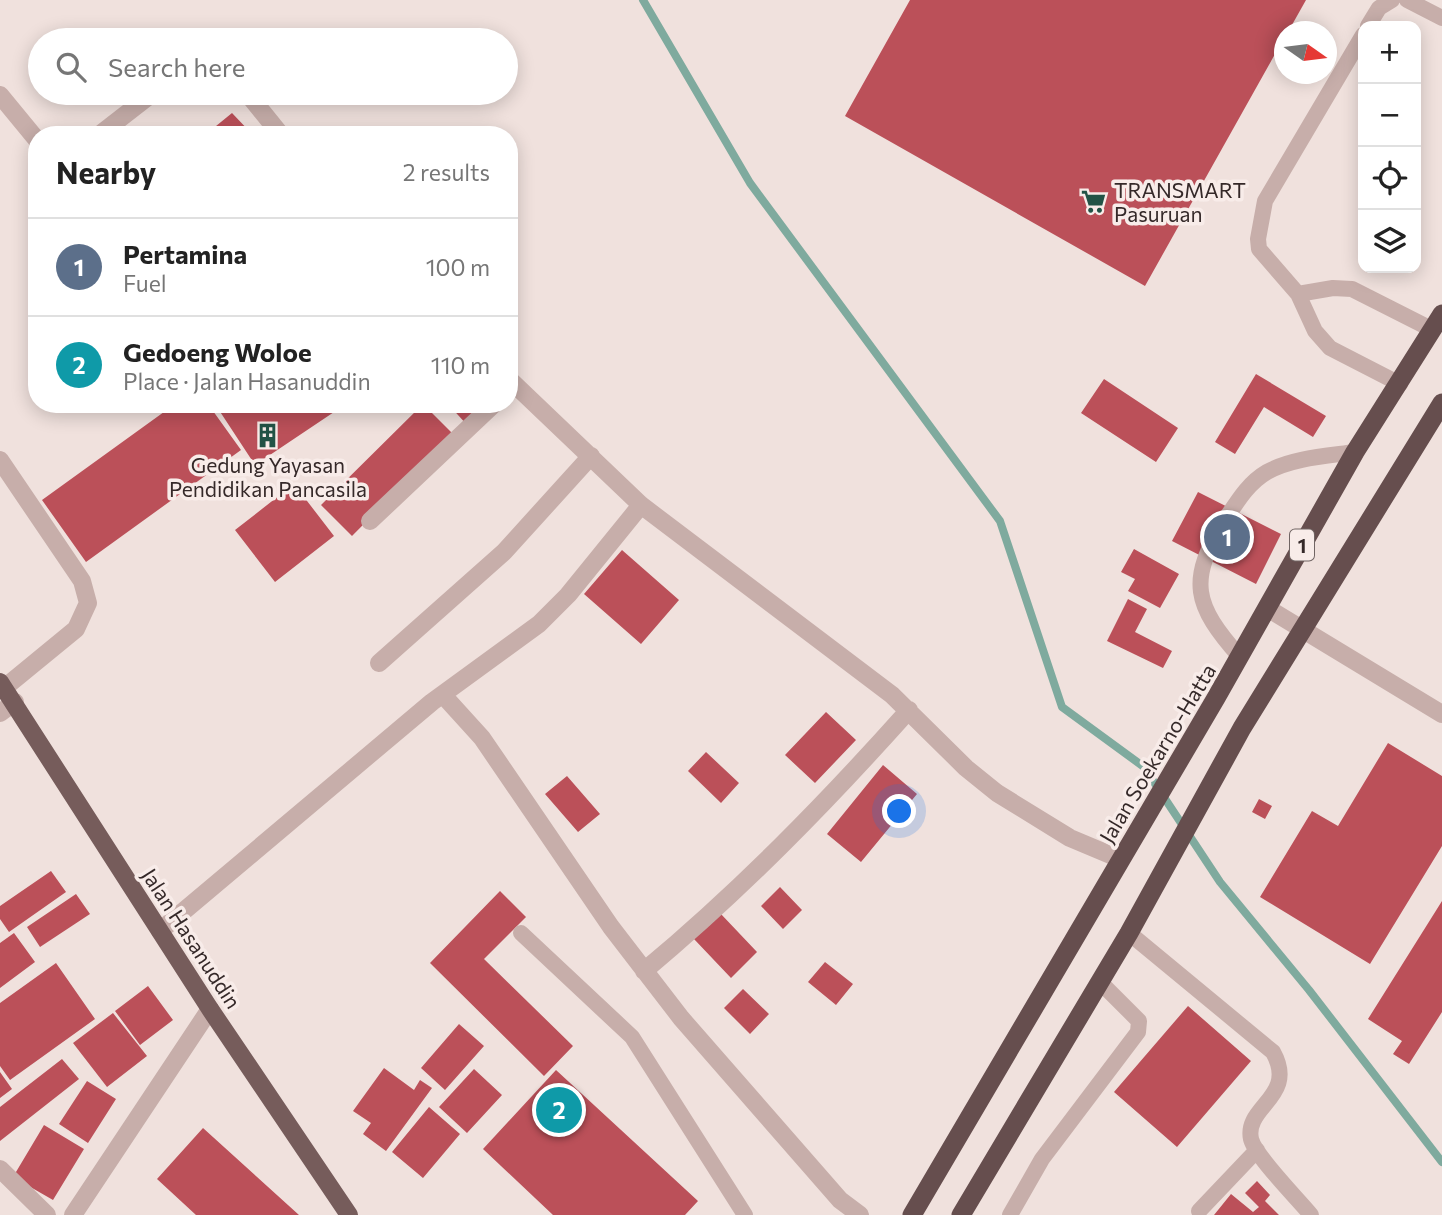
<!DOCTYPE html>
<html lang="en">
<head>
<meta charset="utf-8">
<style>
	:root { --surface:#fff; --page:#f2f2f2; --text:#222; --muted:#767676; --line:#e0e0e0; --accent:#225346 }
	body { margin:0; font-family:Commissioner,sans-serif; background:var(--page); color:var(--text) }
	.controls { position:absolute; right:21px; top:21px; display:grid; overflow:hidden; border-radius:14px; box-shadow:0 4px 18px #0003 }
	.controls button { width:63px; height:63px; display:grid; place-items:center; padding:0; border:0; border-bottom:2px solid var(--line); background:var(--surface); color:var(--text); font:35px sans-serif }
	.compass { position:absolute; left:1274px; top:21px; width:63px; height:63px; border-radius:50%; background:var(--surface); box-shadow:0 4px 18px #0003; rotate:104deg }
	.you { position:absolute; left:900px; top:812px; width:24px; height:24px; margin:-18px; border:5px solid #fff; border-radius:50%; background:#1a73e8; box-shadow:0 0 0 10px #1a73e833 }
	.badge { display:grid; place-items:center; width:46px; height:46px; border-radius:50%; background:var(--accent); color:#fff; font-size:23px; font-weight:700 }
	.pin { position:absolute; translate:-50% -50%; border:4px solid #fff; box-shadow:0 2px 7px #0006 }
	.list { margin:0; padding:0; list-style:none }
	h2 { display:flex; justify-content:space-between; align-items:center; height:91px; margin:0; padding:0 28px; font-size:30px }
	h2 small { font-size:23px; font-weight:400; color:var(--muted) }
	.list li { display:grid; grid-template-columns:46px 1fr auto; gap:21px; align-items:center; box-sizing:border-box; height:98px; padding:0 28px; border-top:2px solid var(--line) }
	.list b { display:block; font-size:26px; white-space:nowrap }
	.list p { margin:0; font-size:23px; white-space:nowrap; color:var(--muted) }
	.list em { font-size:23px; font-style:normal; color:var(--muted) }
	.icon { flex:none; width:38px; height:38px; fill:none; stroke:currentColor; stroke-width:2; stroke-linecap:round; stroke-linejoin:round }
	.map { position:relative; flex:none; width:1442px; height:1215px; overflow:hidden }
	.search { position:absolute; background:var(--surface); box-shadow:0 4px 18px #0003; left:28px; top:28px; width:490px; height:77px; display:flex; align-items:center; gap:18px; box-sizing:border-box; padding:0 24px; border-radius:38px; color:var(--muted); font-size:26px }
	.panel { position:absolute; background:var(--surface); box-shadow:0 4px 18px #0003; left:28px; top:126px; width:490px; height:287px; border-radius:28px }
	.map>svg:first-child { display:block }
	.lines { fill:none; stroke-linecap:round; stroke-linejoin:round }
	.stream { stroke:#7faa9e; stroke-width:8 }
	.building { fill:#bb5059 }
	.service { stroke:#c7aeaa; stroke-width:16 }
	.minor { stroke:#c7aeaa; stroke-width:18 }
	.tertiary { stroke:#c7aeaa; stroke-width:18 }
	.primary { stroke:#765c5b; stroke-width:18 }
	.trunk { stroke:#664e4e; stroke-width:19 }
	.labels { text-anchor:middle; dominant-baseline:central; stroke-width:7; stroke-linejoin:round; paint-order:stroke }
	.shield { fill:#f8ece9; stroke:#706463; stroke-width:2 }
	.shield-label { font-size:19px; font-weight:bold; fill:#352929 }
	.poi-label { font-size:21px; fill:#352929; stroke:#f8ece9; text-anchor:start }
	.street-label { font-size:21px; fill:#352929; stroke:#f8ece9 }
</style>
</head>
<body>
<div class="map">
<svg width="1442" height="1215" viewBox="0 0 1442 1215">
	<rect width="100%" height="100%" fill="#f0e1dd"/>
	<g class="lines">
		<!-- stream -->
		<path class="stream" d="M643,0l107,183 250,338 62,186 82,60 76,115 89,108 133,172"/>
	</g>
	<!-- building -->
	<path class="building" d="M910,0h396l-18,32h-4v6l-139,248 -300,-170z
		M232,113l21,22h-48z
		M1256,374l70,42 -13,21 -49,-30 -29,47 -20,-12z
		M1104,379l74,49 -22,34 -75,-49z
		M61,404h18l-12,8z
		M175,404h33l33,46 -155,112 -44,-62z
		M215,404h131l-91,61z
		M423,404l30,30 -101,102 -31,-31z
		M448,404h44l-24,22z
		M294,484l40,52 -59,46 -40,-52z
		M1198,492l83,42 -25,50 -84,-43z
		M1134,549l45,25 -19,34 -32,-17 7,-12 -14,-7z
		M622,550l57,50 -38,44 -57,-50z
		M1128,599l19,10 -12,23 37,19 -9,17 -56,-27z
		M826,712l30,28 -41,43 -30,-28z
		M1388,743l54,33v70l-72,118 -110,-67 52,-86 26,15z
		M706,752l33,31 -18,20 -33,-32z
		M883,765l34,29 -56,68 -34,-28z
		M567,776l33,38 -22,18 -33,-38z
		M1259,799l13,7 -7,13 -13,-7z
		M51,871l15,21 -57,40 -9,-13v-13z
		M780,887l22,23 -19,19 -22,-23z
		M500,891l26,26 -42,42 89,87 -29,30 -114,-113z
		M76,894l14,20 -50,33 -13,-20z
		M1442,901v111l-33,52 -16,-10 9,-13 -34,-22z
		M720,913l37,39 -26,26 -37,-39z
		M14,933l21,29 -35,26v-45z
		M825,962l28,22 -17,21 -28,-23z
		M56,963l39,56 -85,61 -10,-14v-63z
		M148,986l25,34 -33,25 -25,-34z
		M743,989l26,25 -19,20 -26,-26z
		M1188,1006l63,55 -74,86 -63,-55z
		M113,1013l34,43 -40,31 -34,-44z
		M459,1024l25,22 -39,44 -24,-22z
		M62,1059l17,20 -79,62v-34z
		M384,1068l30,22 6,-10 12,8 -46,63 -23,-17 8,-11 -18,-12z
		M474,1069l28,26 -35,38 -28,-26z
		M556,1070l142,131 -13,14h-132l-70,-66z
		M0,1072l12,17 -12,9z
		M87,1081l29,18 -28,44 -29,-19z
		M429,1107l31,27 -37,44 -31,-26z
		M44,1125l40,24 -31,51 -40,-23z
		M203,1128l96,87h-103l-39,-36z
		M1257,1181l13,14 -5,6 14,14h-65l17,-21 22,18 6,-5 -14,-14z"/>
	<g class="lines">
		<!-- service -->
		<path class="service" d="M1407,0l35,18
			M1368,26l11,-18 13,-8
			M1363,35l-98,166 -7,38 1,10 39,45 17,37 15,17 70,36
			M1298,294l35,-6 19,1 81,41
			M1240,657c-46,-52 -53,-76 -15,-137 12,-18 23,-37 42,-48 25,-14 60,-16 88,-20
			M521,933l111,104 113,178
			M1129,933l144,119c25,45 -29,54 -22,87 4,17 47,60 60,76
			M1199,1211l58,-61
			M1010,1215l32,-56 96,-127 1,-11 -39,-39"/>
		<!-- minor -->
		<path class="minor" d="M247,93l34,42
			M0,95l37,45
			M99,135l54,-42
			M509,379l132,126 251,190 74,73 31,25 73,45 50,21
			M0,460l82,121 6,22 -12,26 -72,59
			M370,521l124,-117
			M1267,608l175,106
			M379,663l125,-111 87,-96
			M443,695l39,43 129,189 70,91 159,182 20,15
			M0,713l15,-11
			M160,931l272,-229 107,-78 29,-29 73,-90
			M644,971c97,-81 181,-167 265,-261
			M0,1169l47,46"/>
		<!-- tertiary -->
		<path class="tertiary" d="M73,1215l137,-206"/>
		<!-- primary -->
		<path class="primary" d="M0,682l210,327 139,206"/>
		<!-- trunk -->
		<path class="trunk" d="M912,1215l304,-517 139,-246 87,-138
			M961,1215l168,-282 113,-205 200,-325"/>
	</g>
	<!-- icons -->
	<defs>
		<symbol id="supermarket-bare" viewBox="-9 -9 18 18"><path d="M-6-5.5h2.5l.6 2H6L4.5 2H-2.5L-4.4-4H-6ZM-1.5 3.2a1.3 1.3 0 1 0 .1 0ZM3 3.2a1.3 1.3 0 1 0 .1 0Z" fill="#225346" stroke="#f8ece9" stroke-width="2.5" paint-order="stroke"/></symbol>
		<symbol id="building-bare" viewBox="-9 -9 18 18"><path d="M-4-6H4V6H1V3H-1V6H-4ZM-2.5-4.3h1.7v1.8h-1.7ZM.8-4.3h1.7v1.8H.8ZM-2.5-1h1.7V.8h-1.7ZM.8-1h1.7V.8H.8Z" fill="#225346" stroke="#f8ece9" stroke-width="2.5" paint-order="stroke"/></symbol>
	</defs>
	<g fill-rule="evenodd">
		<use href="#supermarket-bare" x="1076" y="184" width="35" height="35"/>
		<use href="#building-bare" x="250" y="418" width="35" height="35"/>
	</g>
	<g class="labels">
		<!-- shield labels -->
		<rect class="shield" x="1290" y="529.5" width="24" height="31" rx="5"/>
		<g class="shield-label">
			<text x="1302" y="545">1</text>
		</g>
		<!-- poi labels -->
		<g class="poi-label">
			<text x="1114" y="189">TRANSMART<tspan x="1114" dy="24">Pasuruan</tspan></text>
			<text x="268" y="464" text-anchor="middle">Gedung Yayasan<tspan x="268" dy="24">Pendidikan Pancasila</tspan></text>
		</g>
		<!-- street labels -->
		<g class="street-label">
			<text transform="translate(1157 753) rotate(-59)">Jalan Soekarno-Hatta</text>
			<text transform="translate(192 938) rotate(57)">Jalan Hasanuddin</text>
		</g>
	</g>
</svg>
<div class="controls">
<button>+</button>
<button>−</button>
<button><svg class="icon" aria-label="locate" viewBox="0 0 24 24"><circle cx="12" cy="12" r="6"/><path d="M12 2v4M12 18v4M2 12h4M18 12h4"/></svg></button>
<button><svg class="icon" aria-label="layers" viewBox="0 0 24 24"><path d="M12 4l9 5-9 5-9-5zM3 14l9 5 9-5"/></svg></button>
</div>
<svg class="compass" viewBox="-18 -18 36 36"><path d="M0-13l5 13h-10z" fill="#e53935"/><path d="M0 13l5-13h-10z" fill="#767676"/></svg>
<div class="you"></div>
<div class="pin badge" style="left:1227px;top:537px;background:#5c6f8a">1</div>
<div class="pin badge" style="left:559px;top:1110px;background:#0f9aa8">2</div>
<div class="search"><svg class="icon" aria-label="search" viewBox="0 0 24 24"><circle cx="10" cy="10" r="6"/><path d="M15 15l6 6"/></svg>Search here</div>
<section class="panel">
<h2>Nearby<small>2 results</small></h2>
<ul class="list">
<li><span class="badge" style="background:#5c6f8a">1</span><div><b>Pertamina</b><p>Fuel</p></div><em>100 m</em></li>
<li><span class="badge" style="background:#0f9aa8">2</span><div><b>Gedoeng Woloe</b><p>Place · Jalan Hasanuddin</p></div><em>110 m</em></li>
</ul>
</section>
</div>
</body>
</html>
